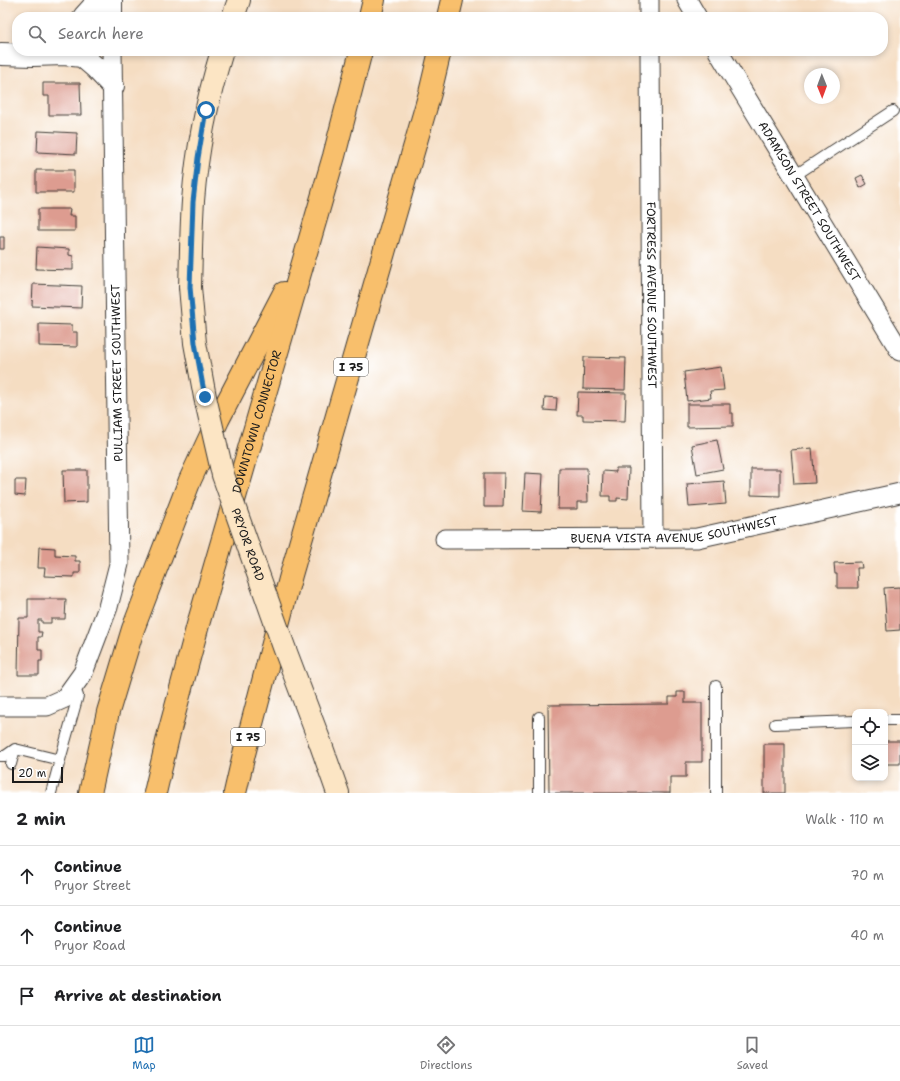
<!DOCTYPE html>
<html lang="en">
<head>
<meta charset="utf-8">
<style>
	:root { --surface:#fff; --page:#f6f6f6; --text:#202124; --muted:#757577; --line:#e0e0e0; --accent:#1f6fb2 }
	body { margin:0; font-family:"Shantell Sans",sans-serif; background:var(--page); color:var(--text) }
	.controls { position:absolute; right:12px; bottom:12px; display:grid; overflow:hidden; border-radius:8px; box-shadow:0 2px 6px #0003 }
	.controls button { width:36px; height:36px; display:grid; place-items:center; padding:0; border:0; border-bottom:1px solid var(--line); background:var(--surface); color:var(--text); font:20px sans-serif }
	.compass { position:absolute; left:804px; top:68px; width:36px; height:36px; border-radius:50%; background:var(--surface); box-shadow:0 2px 6px #0003; rotate:179deg }
	.scale { position:absolute; left:12px; bottom:10px; width:51px; box-sizing:border-box; padding-left:4px; border:2px solid #1c1c1c; border-top:0; font-size:11px; line-height:14px; white-space:nowrap; color:#1c1c1c; -webkit-text-stroke:3px #fff; paint-order:stroke }
	.stop { position:absolute; width:12px; height:12px; margin:-9px; border:3px solid #1f6fb2; border-radius:50%; background:#fff }
	.stop.end { background:#1f6fb2; border-color:#fff; box-shadow:0 1px 4px #0008 }
	.list { margin:0; padding:0; list-style:none }
	h2 { display:flex; justify-content:space-between; align-items:center; height:52px; margin:0; padding:0 16px; font-size:17px }
	h2 small { font-size:13px; font-weight:400; color:var(--muted) }
	.list li { display:grid; grid-template-columns:26px 1fr auto; gap:12px; align-items:center; box-sizing:border-box; height:60px; padding:0 16px; border-top:1px solid var(--line) }
	.list b { display:block; font-size:15px; white-space:nowrap }
	.list p { margin:0; font-size:13px; white-space:nowrap; color:var(--muted) }
	.list em { font-size:13px; font-style:normal; color:var(--muted) }
	.icon { flex:none; width:22px; height:22px; fill:none; stroke:currentColor; stroke-width:2; stroke-linecap:round; stroke-linejoin:round }
	.map { position:relative; flex:none; width:900px; height:793px; overflow:hidden }
	.search { position:absolute; background:var(--surface); box-shadow:0 2px 6px #0003; left:12px; right:12px; top:12px; height:44px; display:flex; align-items:center; gap:10px; box-sizing:border-box; padding:0 14px; border-radius:16px; color:var(--muted); font-size:15px }
	.sheet { height:232px; background:var(--surface) }
	nav { display:flex; justify-content:space-around; align-items:center; box-sizing:border-box; height:56px; border-top:1px solid var(--line); background:var(--surface); font-size:11px; color:var(--muted) }
	nav a { display:grid; justify-items:center; gap:2px }
	nav .on { color:var(--accent) }
	.map>svg:first-child { display:block }
	.building { fill:#dd9c90 }
	.lines { fill:none; stroke-linecap:round; stroke-linejoin:round }
	.service-casing { stroke:#3d3935; stroke-width:12 }
	.minor-casing { stroke:#3d3935; stroke-width:21 }
	.tertiary-casing { stroke:#3d3935; stroke-width:24 }
	.secondary-casing { stroke:#3d3935; stroke-width:24 }
	.motorway-casing { stroke:#3d3935; stroke-width:24 }
	.service { stroke:#fff; stroke-width:10 }
	.minor { stroke:#fff; stroke-width:19 }
	.tertiary { stroke:#fff; stroke-width:22 }
	.secondary { stroke:#fce5c4; stroke-width:22 }
	.motorway { stroke:#f8bf6c; stroke-width:22 }
	.secondary-bridge-casing { stroke:#3d3935; stroke-width:24; stroke-linecap:butt }
	.secondary-bridge { stroke:#fce5c4; stroke-width:22 }
	.route { stroke:#1f6fb2; stroke-width:5 }
	.labels { text-anchor:middle; dominant-baseline:central; stroke-width:4; stroke-linejoin:round; paint-order:stroke }
	.shield { fill:#fff; stroke:#606060; stroke-width:1 }
	.shield-label { font-size:11px; font-weight:bold; fill:#1c1c1c }
	.street-label { font-size:12px; fill:#1c1c1c; stroke:#fff }
</style>
</head>
<body>
<div class="map">
<svg width="900" height="793" viewBox="0 0 900 793">
	<rect width="100%" height="100%" fill="#fff"/>
	<filter id="ink" filterUnits="userSpaceOnUse"><feTurbulence type="fractalNoise" baseFrequency=".025" numOctaves="2"/><feDisplacementMap in="SourceGraphic" scale="8" xChannelSelector="R" yChannelSelector="G"/><feConvolveMatrix kernelMatrix="1 2 1 2 8 2 1 2 1" color-interpolation-filters="sRGB"/></filter>
	<filter id="wash" filterUnits="userSpaceOnUse"><feTurbulence type="fractalNoise" baseFrequency=".012" numOctaves="4" result="noise"/><feDisplacementMap in="SourceGraphic" scale="16" xChannelSelector="R" yChannelSelector="G"/><feGaussianBlur stdDeviation="0.9" result="paint"/><feColorMatrix in="noise" values="0 0 0 0 0 0 0 0 0 0 0 0 0 0 0 0 0 1.4 0 .05"/><feComposite in="paint" operator="in"/></filter>
	<g filter="url(#wash)">
		<rect width="100%" height="100%" fill="#f5ddc2"/>
		<g id="blocks">
			<!-- building -->
			<path class="building" d="M43,83h37l1,32h-32v-19h-6z
				M38,131l39,2 -1,21 -39,-2z
				M36,170h38v22h-38z
				M862,175l5,9 -7,4 -4,-10z
				M38,209h32l-1,7h6v15h-37z
				M0,237h4v12h-4z
				M37,247l32,2v6l4,1v14l-37,-1z
				M33,284l49,2 -1,22 -49,-2z
				M39,324l33,1v7h5v15l-38,-1z
				M584,357l42,1 -1,32 -42,-1z
				M721,367l3,23 -14,1 1,7 -24,3 -3,-29z
				M578,392l48,1 -1,28 -42,-1v-5h-6z
				M545,397l12,1 -1,13 -12,-1z
				M687,404h43v9h3v13l-46,1z
				M717,440l6,29 -26,5 -5,-29z
				M812,448l3,35 -21,1 -3,-34z
				M559,468h28l1,34h-11v7h-19z
				M616,468h13l-1,31 -11,-1v3h-7v-5h-8l1,-25 13,1z
				M751,469h29v27l-29,-1z
				M63,470h24v32l-23,1z
				M484,473h20l-1,34h-19z
				M525,473l18,1 -2,38 -18,-1z
				M15,480h11l-1,16 -10,-1z
				M724,481l2,23 -37,3 -2,-23z
				M39,547l16,1v7l20,1v5h5v12h-6v4l-30,-1 1,-8h-7z
				M861,562l1,6h-5l1,20h-21v-14h-2l-1,-11z
				M900,587v43l-13,1 -3,-43z
				M28,599h38l-1,20h-14v4h-9v-3h-4v12h4l-1,5h-3v13h4v11h-3v14h-21l1,-57h9z
				M677,692h8v11h17v59h-16v15h-16v16h-121l-1,-88 121,-1v-7h8z
				M885,741h15v23h-15z
				M764,744h21v49h-21z"/>
		</g>
	</g>
	<g filter="url(#ink)">
		<use href="#blocks" fill-opacity="0" stroke="#3d3935" stroke-width="1"/>
		<g class="lines">
			<defs>
				<path id="service" d="M794,176l99,-65
					M716,686v107
					M539,717v76
					M885,720h15
					M775,724l80,-3
					M15,749l45,11 18,-64 -4,-10
					M0,756h5l10,-7
					M11,764l4,-15
					M51,793l9,-33"/>
				<g id="minor">
					<path d="M649,0v17"/>
					<path d="M687,0l10,17"/>
					<path id="s1" d="M650,51l3,487"/>
					<path id="s2" d="M718,51l182,300"/>
					<path id="s3" d="M445,539l252,-1 203,-45"/>
					<path d="M0,706h47l18,-8 18,-25 25,-66 11,-43 -7,-513"/>
				</g>
				<path id="tertiary" d="M111,0v17
					M84,17l9,-10 3,-7
					M1,54l32,1 31,-1 18,2 14,12 17,18"/>
				<path id="secondary" d="M233,17l6,-17
					M190,287c1,-28 1,-57 3,-86 4,-51 14,-101 29,-150
					M320,742l18,51"/>
				<g id="motorway">
					<path d="M370,17l4,-17"/>
					<path d="M448,17l4,-17"/>
					<path d="M90,793l18,-81 25,-83 57,-149 28,-60 66,-127"/>
					<path id="s4" d="M155,793l14,-60 30,-112 135,-465 27,-105"/>
					<path d="M235,793l9,-39 47,-179 139,-482 10,-42"/>
				</g>
			</defs>
			<!-- service casing -->
			<use href="#service" class="service-casing"/>
			<!-- minor casing -->
			<use href="#minor" class="minor-casing"/>
			<!-- tertiary casing -->
			<use href="#tertiary" class="tertiary-casing"/>
			<!-- secondary casing -->
			<use href="#secondary" class="secondary-casing"/>
			<!-- motorway casing -->
			<use href="#motorway" class="motorway-casing"/>
			<!-- service -->
			<use href="#service" class="service"/>
			<!-- minor -->
			<use href="#minor" class="minor"/>
			<!-- tertiary -->
			<use href="#tertiary" class="tertiary"/>
			<!-- secondary -->
			<use href="#secondary" class="secondary"/>
			<!-- motorway -->
			<use href="#motorway" class="motorway"/>
			<defs>
				<g id="secondary-bridge">
					<path id="s5" d="M190,287l5,56 10,54 18,78 61,172 36,95"/>
				</g>
			</defs>
			<!-- secondary-bridge casing -->
			<use href="#secondary-bridge" class="secondary-bridge-casing"/>
			<!-- secondary-bridge -->
			<use href="#secondary-bridge" class="secondary-bridge"/>
		</g>
	</g>
	<g class="lines" filter="url(#ink)">
		<!-- route -->
		<path class="route" d="M205,397l-10,-54 -5,-56 3,-85 5,-44 8,-48"/>
	</g>
	<g class="labels">
		<!-- shield labels -->
		<g class="shield">
			<rect x="334" y="358" width="34" height="18" rx="3"/>
			<rect x="231" y="728" width="34" height="18" rx="3"/>
		</g>
		<g class="shield-label">
			<text x="351" y="367">I 75</text>
			<text x="248" y="737">I 75</text>
		</g>
		<!-- street labels -->
		<g class="street-label">
			<text stroke="none"><textPath href="#s2" startOffset="176">ADAMSON STREET SOUTHWEST</textPath></text>
			<text stroke="none"><textPath href="#s1" startOffset="244">FORTRESS AVENUE SOUTHWEST</textPath></text>
			<text transform="translate(117 373) rotate(-91)">PULLIAM STREET SOUTHWEST</text>
			<text stroke="none"><textPath href="#s4" startOffset="385">DOWNTOWN CONNECTOR</textPath></text>
			<text stroke="none"><textPath href="#s3" startOffset="230">BUENA VISTA AVENUE SOUTHWEST</textPath></text>
			<text stroke="none"><textPath href="#s5" startOffset="265">PRYOR ROAD</textPath></text>
		</g>
	</g>
</svg>
<div class="controls">
<button><svg class="icon" aria-label="locate" viewBox="0 0 24 24"><circle cx="12" cy="12" r="6"/><path d="M12 2v4M12 18v4M2 12h4M18 12h4"/></svg></button>
<button><svg class="icon" aria-label="layers" viewBox="0 0 24 24"><path d="M12 4l9 5-9 5-9-5zM3 14l9 5 9-5"/></svg></button>
</div>
<svg class="compass" viewBox="-18 -18 36 36"><path d="M0-13l5 13h-10z" fill="#e53935"/><path d="M0 13l5-13h-10z" fill="#757577"/></svg>
<div class="scale">20 m</div>
<div class="stop" style="left:206px;top:110px"></div>
<div class="stop end" style="left:205px;top:397px"></div>
<div class="search"><svg class="icon" aria-label="search" viewBox="0 0 24 24"><circle cx="10" cy="10" r="6"/><path d="M15 15l6 6"/></svg>Search here</div>
</div>
<section class="sheet">
<h2>2 min<small>Walk · 110 m</small></h2>
<ul class="list">
<li><svg class="icon" aria-label="ahead" viewBox="0 0 24 24"><path d="M12 20V5M6 11l6-6 6 6"/></svg><div><b>Continue</b><p>Pryor Street</p></div><em>70 m</em></li>
<li><svg class="icon" aria-label="ahead" viewBox="0 0 24 24"><path d="M12 20V5M6 11l6-6 6 6"/></svg><div><b>Continue</b><p>Pryor Road</p></div><em>40 m</em></li>
<li><svg class="icon" aria-label="arrive" viewBox="0 0 24 24"><path d="M6 21V4h12l-3 4 3 4H6"/></svg><div><b>Arrive at destination</b></div></li>
</ul>
</section>
<nav>
<a class="on"><svg class="icon" aria-label="map" viewBox="0 0 24 24"><path d="M3 6l6-2 6 2 6-2v14l-6 2-6-2-6 2zM9 4v14M15 6v14"/></svg>Map</a>
<a><svg class="icon" aria-label="directions" viewBox="0 0 24 24"><path d="M12 3l9 9-9 9-9-9zM9 14v-3h6M13 9l2 2-2 2"/></svg>Directions</a>
<a><svg class="icon" aria-label="saved" viewBox="0 0 24 24"><path d="M7 4h10v16l-5-4-5 4z"/></svg>Saved</a>
</nav>
</body>
</html>
